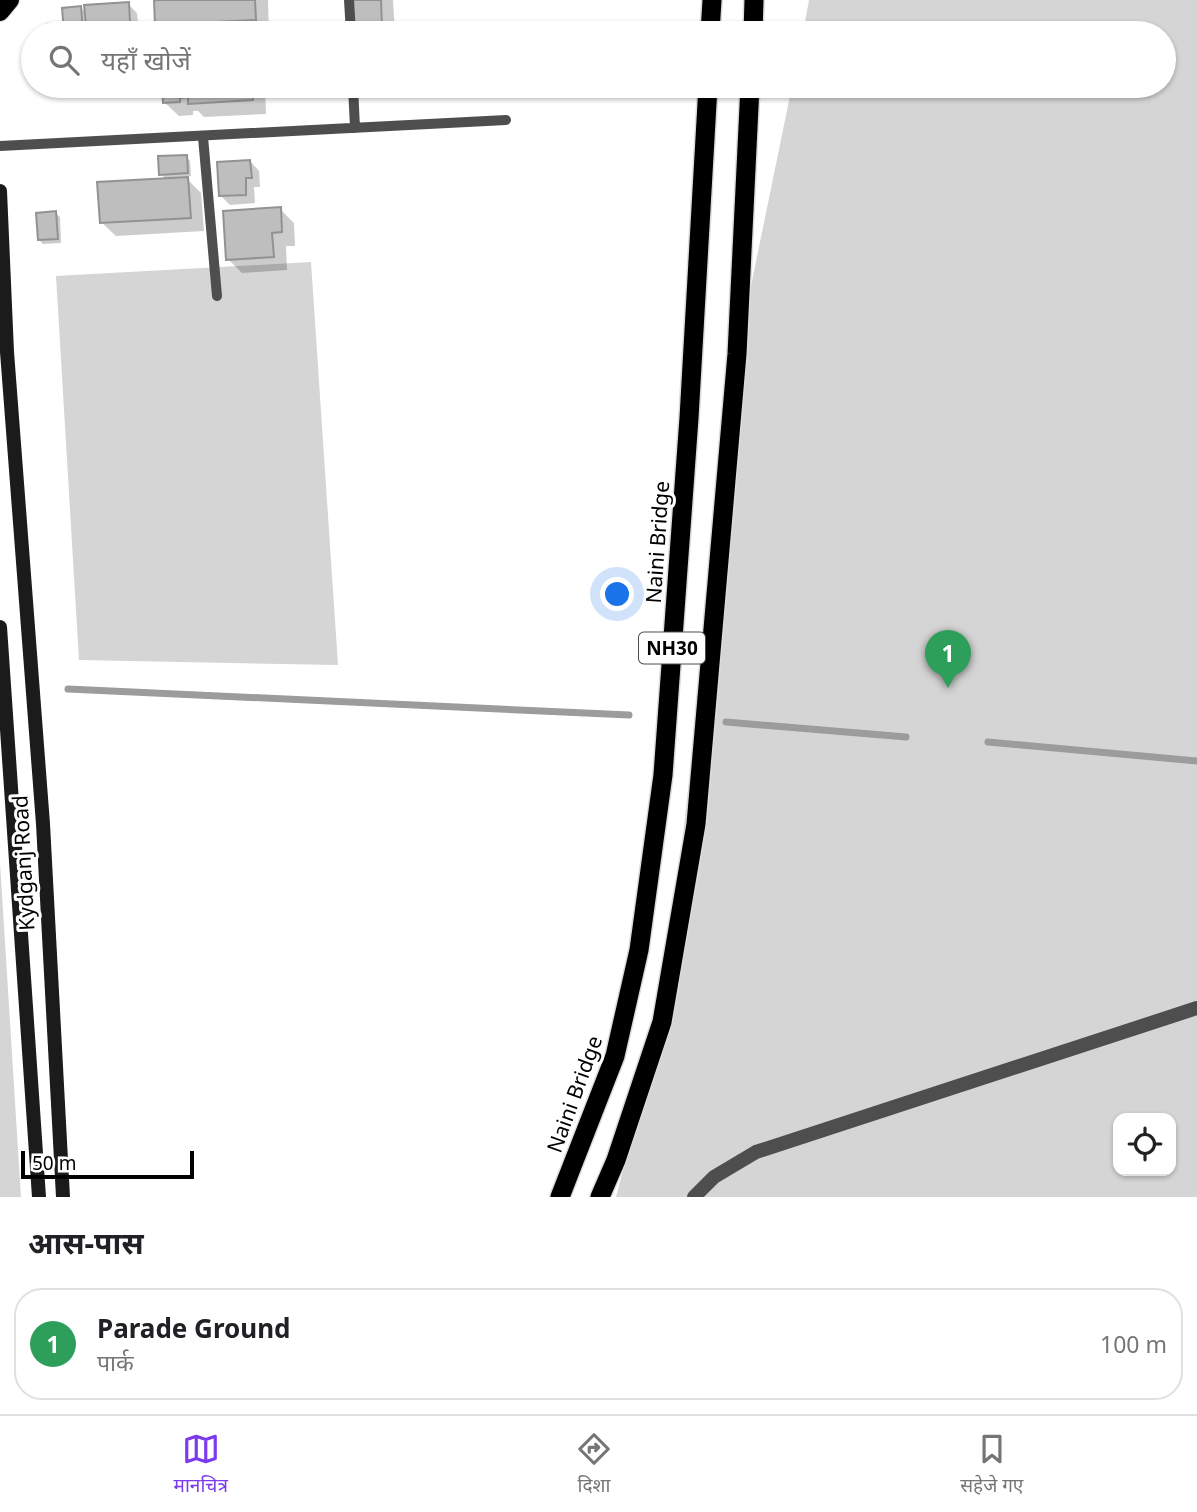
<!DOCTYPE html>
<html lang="hi">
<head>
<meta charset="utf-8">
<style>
	:root { --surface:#fff; --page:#f6f6f6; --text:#202124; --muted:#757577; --line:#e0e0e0; --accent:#7c3aed }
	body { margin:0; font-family:"Noto Sans","Noto Sans Devanagari",sans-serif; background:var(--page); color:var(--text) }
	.controls { position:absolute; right:21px; bottom:21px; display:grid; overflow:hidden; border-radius:14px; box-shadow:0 2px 5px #0004 }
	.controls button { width:63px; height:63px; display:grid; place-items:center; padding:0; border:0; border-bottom:2px solid var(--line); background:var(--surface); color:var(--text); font:35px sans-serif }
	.scale { position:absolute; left:21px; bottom:18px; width:173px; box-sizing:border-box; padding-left:7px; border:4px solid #000; border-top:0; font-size:19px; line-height:24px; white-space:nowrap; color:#000; -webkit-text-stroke:5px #fff; paint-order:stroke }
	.you { position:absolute; left:618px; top:595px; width:24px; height:24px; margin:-18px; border:5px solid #fff; border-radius:50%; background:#1a73e8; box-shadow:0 0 0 10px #1a73e833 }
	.badge { display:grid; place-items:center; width:46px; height:46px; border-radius:50%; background:var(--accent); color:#fff; font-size:23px; font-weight:700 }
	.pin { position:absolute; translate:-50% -58px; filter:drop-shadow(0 2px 4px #0008) }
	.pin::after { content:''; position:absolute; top:37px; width:24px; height:21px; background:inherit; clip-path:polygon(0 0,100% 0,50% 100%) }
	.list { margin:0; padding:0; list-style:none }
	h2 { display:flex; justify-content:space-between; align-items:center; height:91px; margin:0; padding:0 28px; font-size:30px }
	h2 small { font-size:23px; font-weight:400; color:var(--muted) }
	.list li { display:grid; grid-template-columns:46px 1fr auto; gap:21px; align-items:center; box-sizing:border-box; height:112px; margin:0 14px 14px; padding:0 14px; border:2px solid var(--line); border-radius:28px }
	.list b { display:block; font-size:26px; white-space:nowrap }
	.list p { margin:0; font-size:23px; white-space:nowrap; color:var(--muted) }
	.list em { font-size:23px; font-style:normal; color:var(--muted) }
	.icon { flex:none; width:38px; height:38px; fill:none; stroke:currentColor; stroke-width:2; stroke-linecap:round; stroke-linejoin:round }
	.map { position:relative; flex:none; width:1197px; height:1197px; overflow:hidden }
	.search { position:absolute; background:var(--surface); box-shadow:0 2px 5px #0004; left:21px; right:21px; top:21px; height:77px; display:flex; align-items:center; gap:18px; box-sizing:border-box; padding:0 24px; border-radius:38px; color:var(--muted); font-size:26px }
	.sheet { height:217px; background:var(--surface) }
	nav { display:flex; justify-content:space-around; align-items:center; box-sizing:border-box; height:98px; border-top:2px solid var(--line); background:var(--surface); font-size:19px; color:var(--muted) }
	nav a { display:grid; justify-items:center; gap:4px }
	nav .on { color:var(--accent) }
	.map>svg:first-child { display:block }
	.green { fill:#d5d5d5; fill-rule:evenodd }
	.shadow { fill:#0003 }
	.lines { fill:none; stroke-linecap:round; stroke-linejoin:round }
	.stream { stroke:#9c9c9c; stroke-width:7 }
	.building { fill:#bebebe; stroke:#929292; stroke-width:2 }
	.primary-casing { stroke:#dbdbdb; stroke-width:20 }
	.trunk-casing { stroke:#dbdbdb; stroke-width:22 }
	.service { stroke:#4e4e4e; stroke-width:10 }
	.minor { stroke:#4e4e4e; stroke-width:14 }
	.secondary { stroke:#1b1b1b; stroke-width:14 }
	.primary { stroke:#000; stroke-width:18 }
	.trunk { stroke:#000; stroke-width:19 }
	.labels { text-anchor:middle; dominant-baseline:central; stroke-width:6; stroke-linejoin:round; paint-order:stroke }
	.shield { fill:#fff; stroke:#4c4c4c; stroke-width:2 }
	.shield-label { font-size:19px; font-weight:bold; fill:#000 }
	.street-label { font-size:21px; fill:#000; stroke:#fff }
</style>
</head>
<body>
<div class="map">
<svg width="1197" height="1197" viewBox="0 0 1197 1197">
	<rect width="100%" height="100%" fill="#fff"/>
	<!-- green -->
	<path class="green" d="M809,0h388v1197h-581l46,-175 75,-668 55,-268h372v-53h-361zM1118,1118h53v53h-53z
		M311,262l27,403 -259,-5 -23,-384z
		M0,863l21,334h-21z"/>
	<!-- shadow -->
	<path class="shadow" d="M155,0h113l1,33h-103l-9,-9z
		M349,0h44l2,33h-39l-5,-5z
		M128,4l9,9 2,18 -43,2 -10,-10v10h-37v-7l16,-2 16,-16 5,6z
		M164,86h101l1,28 -62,3 -6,-6h-5v4l-14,1 -15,-14z
		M186,157l4,4 1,15 -6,1 16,16 3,38 -88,5 -15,-14 66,-42 -6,-6z
		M250,161l9,10 1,16h-6l1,16 -25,2 -9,-9z
		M280,209l14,14 1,23h-9l1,24 -45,3 -14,-14z
		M55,213l5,4 1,26 -18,1 -4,-4z"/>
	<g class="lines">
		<!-- stream -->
		<path class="stream" d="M68,689l561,26
			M726,722l180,15
			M988,742l209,19"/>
	</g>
	<!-- building -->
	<path class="building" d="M154,0h101l1,20 -101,5z
		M348,0h33l1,27 -33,1z
		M129,2l1,21 -44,3 -2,-21z
		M81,6l2,24 -19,2 -2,-24z
		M62,23l1,10h-16v-9z
		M162,86h90l1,14 -65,4v-7l-8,1v4l-17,1z
		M187,155l1,18 -29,2 -1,-19z
		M250,160l2,18h-6v17l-27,1 -2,-34z
		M188,177l3,41 -91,5 -3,-41z
		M281,207l1,25 -10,1 2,24 -48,3 -3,-49z
		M56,211l2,28 -20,1 -2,-27z"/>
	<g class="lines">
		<defs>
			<path id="primary" d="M0,12l10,-12"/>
			<path id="trunk" d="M710,33l2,-33
				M753,33l1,-33
				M560,1197l55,-141 24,-106 24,-175 26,-357 19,-332
				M600,1197l16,-37 46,-138 34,-198 41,-470 13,-268"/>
		</defs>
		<!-- primary casing -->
		<use href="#primary" class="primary-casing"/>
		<!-- trunk casing -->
		<use href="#trunk" class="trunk-casing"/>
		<!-- service -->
		<path class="service" d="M349,0l2,33
			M353,86l2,42
			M203,137l14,159
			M0,146l506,-26"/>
		<!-- minor -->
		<path class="minor" d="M694,1197l20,-20 42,-25 441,-144"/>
		<!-- secondary -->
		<path class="secondary" d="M0,191l7,161 36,472 20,373
			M0,627l39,570"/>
		<!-- primary -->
		<use href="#primary" class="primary"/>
		<!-- trunk -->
		<use href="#trunk" class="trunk"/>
	</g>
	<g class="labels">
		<!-- shield labels -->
		<rect class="shield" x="639" y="632.5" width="66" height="31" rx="5"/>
		<g class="shield-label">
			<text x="672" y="648">NH30</text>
		</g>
		<!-- street labels -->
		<g class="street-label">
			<text transform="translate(657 542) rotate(-86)">Naini Bridge</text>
			<text transform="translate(23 863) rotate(-93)">Kydganj Road</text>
			<text transform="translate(574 1094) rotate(-70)">Naini Bridge</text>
		</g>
	</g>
</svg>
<div class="controls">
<button><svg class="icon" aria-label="locate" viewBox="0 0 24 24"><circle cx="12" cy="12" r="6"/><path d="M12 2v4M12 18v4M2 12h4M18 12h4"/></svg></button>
</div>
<div class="scale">50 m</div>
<div class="you"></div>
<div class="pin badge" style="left:948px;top:688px;background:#2e9e5b">1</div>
<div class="search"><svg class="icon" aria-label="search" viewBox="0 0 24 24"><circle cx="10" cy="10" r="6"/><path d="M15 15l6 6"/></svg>यहाँ खोजें</div>
</div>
<section class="sheet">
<h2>आस-पास<small></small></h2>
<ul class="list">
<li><span class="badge" style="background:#2e9e5b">1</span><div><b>Parade Ground</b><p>पार्क</p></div><em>100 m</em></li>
</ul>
</section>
<nav>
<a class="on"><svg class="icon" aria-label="map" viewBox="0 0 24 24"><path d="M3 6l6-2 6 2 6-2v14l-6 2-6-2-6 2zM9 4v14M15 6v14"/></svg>मानचित्र</a>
<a><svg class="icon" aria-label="directions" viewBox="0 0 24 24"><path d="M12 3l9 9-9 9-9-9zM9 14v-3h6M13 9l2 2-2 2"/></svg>दिशा</a>
<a><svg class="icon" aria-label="saved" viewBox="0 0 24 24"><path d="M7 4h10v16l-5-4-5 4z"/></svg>सहेजे गए</a>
</nav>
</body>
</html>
